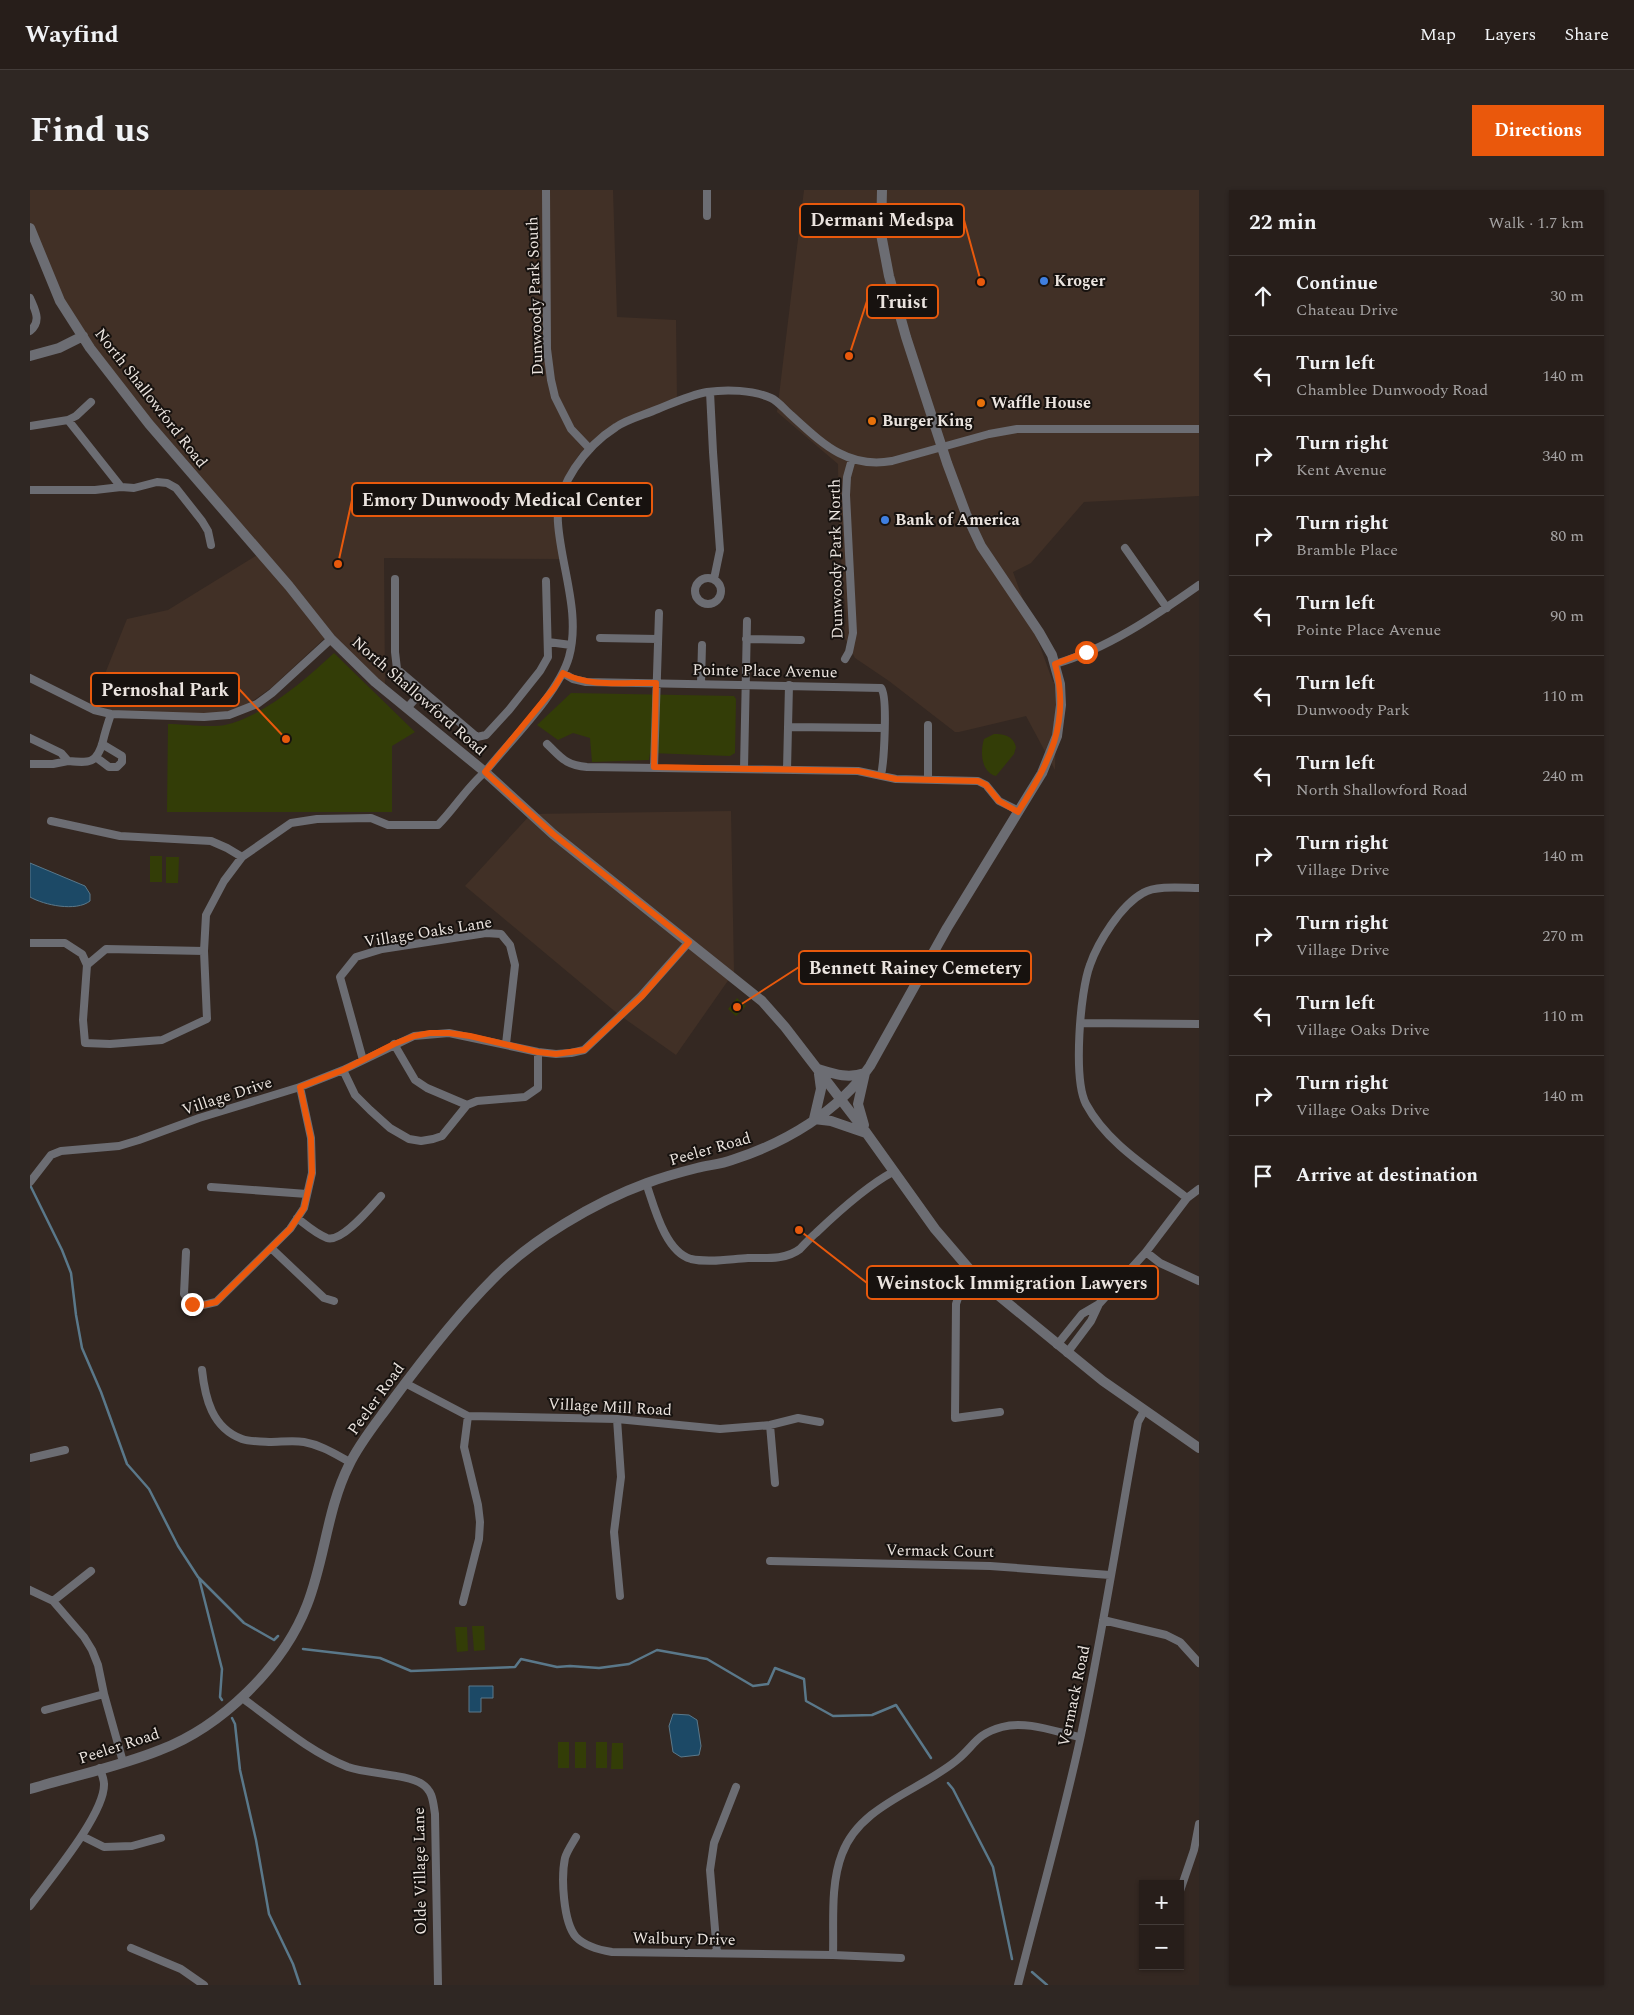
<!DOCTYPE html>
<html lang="en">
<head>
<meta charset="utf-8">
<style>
	:root { --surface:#271e1a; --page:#2f2723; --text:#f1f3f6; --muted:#a4a2a2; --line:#433c39; --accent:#ea580c }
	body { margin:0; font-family:Spectral,serif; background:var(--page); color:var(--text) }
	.controls { position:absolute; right:15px; bottom:15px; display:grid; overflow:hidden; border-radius:0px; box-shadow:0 1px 4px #0004 }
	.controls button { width:45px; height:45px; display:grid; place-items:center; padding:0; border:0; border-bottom:1px solid var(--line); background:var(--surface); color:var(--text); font:25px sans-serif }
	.stop { position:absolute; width:15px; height:15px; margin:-11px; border:4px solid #ea580c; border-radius:50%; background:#fff }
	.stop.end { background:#ea580c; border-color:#fff; box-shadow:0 1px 5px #0008 }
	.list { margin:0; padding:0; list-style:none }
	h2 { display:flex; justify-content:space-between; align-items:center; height:65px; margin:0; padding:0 20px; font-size:21px }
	h2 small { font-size:16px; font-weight:400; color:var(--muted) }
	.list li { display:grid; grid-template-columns:32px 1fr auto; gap:15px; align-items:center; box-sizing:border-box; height:80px; padding:0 20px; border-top:1px solid var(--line) }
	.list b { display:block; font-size:19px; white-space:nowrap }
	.list p { margin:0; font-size:16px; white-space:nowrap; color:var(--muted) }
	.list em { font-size:16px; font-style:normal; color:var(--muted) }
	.icon { flex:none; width:28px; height:28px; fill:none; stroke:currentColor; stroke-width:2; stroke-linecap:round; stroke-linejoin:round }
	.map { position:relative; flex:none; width:1169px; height:1795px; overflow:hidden; border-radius:0px }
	header { display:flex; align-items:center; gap:30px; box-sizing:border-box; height:70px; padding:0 25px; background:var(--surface); border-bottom:1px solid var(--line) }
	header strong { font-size:24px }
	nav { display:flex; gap:28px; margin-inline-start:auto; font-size:18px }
	.intro { display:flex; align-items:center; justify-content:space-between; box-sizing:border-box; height:120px; padding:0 30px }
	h1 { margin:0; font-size:35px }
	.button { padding:12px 22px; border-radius:0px; background:var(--accent); color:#fff; font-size:18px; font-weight:700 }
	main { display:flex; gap:30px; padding:0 30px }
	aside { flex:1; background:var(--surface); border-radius:0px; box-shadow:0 1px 4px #0004 }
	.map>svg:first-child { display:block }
	.built { fill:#413026 }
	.green { fill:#333d07 }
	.water { fill:#1c4966; stroke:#5a788a }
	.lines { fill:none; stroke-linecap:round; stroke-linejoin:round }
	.stream { stroke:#5a788a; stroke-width:2.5 }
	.minor { stroke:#6c6d73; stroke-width:8 }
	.tertiary { stroke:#6c6d73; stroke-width:10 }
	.route { stroke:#ea580c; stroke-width:6 }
	.shop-dot { fill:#3f7fe0; stroke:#17120f; stroke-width:2 }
	.food-dot { fill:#e8710a; stroke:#17120f; stroke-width:2 }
	.labels { text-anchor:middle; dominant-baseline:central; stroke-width:4; stroke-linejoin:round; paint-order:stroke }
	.poi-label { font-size:16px; font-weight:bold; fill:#ebe4df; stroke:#17120f; text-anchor:start }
	.street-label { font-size:16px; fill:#ebe4df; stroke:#17120f }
	.leader { fill:none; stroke:#e8590c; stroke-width:2 }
	.callout-dot { fill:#e8590c; stroke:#17120f; stroke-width:2 }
	.callout { fill:#17120f; stroke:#e8590c; stroke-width:2 }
	.callout-label { font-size:18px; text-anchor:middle; font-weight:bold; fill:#ebe4df }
</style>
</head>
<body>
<header>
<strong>Wayfind</strong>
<nav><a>Map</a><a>Layers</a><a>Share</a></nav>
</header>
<div class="intro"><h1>Find us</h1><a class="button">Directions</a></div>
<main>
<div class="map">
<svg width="1169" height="1795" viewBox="0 0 1169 1795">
	<rect width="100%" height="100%" fill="#342822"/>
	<!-- built -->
	<path class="built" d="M0,0h583l4,127 59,3 1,80 -51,24 -46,29 -25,41 9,65 -180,-1 1,132 -57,-55 -57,53 -37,26 -144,-3 37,-92 41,-9 94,-58 -181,-210 -51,-117z
		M774,0h395v306l-115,6 -53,61 -18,9 40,110h4l-2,88 -29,-54 -67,16h-4l-66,-51 -34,-23 -11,-22 2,-19 -7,-82 -1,-71 -61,-52z
		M701,621l3,161 -58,83 -58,-41 -153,-128 66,-72z"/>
	<!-- green -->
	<path class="green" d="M304,463l81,79 -23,14v66h-225l1,-88c15,0 43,4 57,1 39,-9 80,-45 109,-72z
		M541,503l163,3 2,3 -1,54 -5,3 -80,-3 -1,7 -57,2 -2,-24 -17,-5 -15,7 -21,-15z
		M964,544c11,0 19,2 22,13l-2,7 -18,22c-15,-4 -16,-24 -12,-37z
		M120,666h12v26h-12z
		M136,667h13l-1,26h-12z
		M707,808l9,8 -10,10 -8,-7z
		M442,1436h12l1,24 -11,1z
		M425,1437h12l1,24 -11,1z
		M528,1552h11v26h-11z
		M545,1552h11v26h-11z
		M566,1552h11v26h-11z
		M582,1553h11v26h-12z"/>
	<!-- water -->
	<path class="water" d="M0,673l55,23 5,8v7c-14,11 -46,4 -60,-4z
		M439,1496h24v12h-12v14h-12z
		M643,1524l16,1 8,5 4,26 -2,9 -18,2 -8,-5 -4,-26z"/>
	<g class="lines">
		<!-- stream -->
		<path class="stream" d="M0,995l32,65 9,23 5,42 6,33 19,44 26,72 22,25 29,57 20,31 46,46 30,17 4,-4
			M169,1388l23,91 -2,28 2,3
			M273,1459l77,9 31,13 104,-4 6,-8 36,8 13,-1 29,2 30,-4 28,-14 50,9 46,27 15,-2 7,-16 29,11 2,22 27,15 39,-1 24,-10 35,53
			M202,1528l3,6 5,46 16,70 13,74 24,50 7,21
			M918,1593l5,6 40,78 19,92
			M1002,1782l15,13"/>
		<!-- minor -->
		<path class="minor" d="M516,0l1,159 4,31 4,17 16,32 19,20
			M677,0v26
			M0,108c5,12 12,23 0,33
			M680,202l3,60 7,98 -6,29
			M38,230l53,67 13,1 23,-6 10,1 9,5 26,33 6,10 3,14
			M0,236l38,-6 8,-4 15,-14
			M0,300h65l26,-3
			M1095,358l42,60
			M665 401a13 13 0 1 1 26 0a13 13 0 1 1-26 0Z
			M365,389v73l2,17 80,68 9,-2 23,-25 31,-39 8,-14 -2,-76
			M570,448l58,1
			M716,449l55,1
			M518,452l23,3
			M815,469l4,-7 4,-19 -7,-138 1,-18 5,-18
			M1025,474c52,-15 100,-48 144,-79
			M533,483l10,6 13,3 295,6c7,8 3,74 0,87
			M0,488l64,32 17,4 93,3 25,-2 28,-11 15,-11 59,-54
			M671,493l1,-38
			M378,517l8,-9 8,-4
			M758,537l96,1
			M0,548l31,15 7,8c21,2 29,3 35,-20 2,-9 5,-18 8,-27
			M517,554c15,14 18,21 40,23l271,4 38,8 82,2 8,4 13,16 20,10
			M67,568l12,9h8l5,-5v-6l-20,-12
			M0,574h23l15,-3
			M624,577l5,-154
			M714,579l3,-148
			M757,580l2,-85
			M898,589v-54
			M21,631l69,15 91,5 16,7 15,9 49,-34 26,-4 54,-1 17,7h50c17,-17 29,-38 47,-53 24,-30 74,-79 84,-115 12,-44 -8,-90 -11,-134 -3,-37 28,-77 58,-96 12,-8 28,-12 42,-18 15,-6 32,-14 49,-17 20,-3 46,-2 64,6 7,3 14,12 20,17 31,28 56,54 101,46l97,-27 28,-5h182
			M0,753h35l17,11 5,11 19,-16 98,2
			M57,775l-4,55 2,23 25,1 52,-4 45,-21 -3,-68 2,-36 18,-34 18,-24
			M1051,833l118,1
			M364,854l21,36 12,8 40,17
			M333,870l-23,-83 16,-20 26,-8 104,-16 15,1 9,11 5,20 -9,79
			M313,880l12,25 15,15 20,18 19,11 12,2 12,-2 9,-3 25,-31 10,-4 48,-4 13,-9v-36
			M0,992l21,-27 10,-4 58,-5 20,-6 60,-22 101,-31 43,-17 71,-34 35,-3 89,19 18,2 15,-1 13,-3 57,-54 48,-54
			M616,993c8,23 19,69 45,76 18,4 39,0 57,-1 17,0 38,2 52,-9 5,-5 10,-11 16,-16 21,-20 52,-48 77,-61
			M181,997l96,7
			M1157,1008c-35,-28 -79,-53 -101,-94 -13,-25 -6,-113 4,-139 8,-23 31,-60 53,-72 13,-8 41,-5 56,-5
			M267,1028c9,7 19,16 30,20 15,5 44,-31 54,-42
			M241,1058l53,50 10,3
			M156,1062l-2,42 8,10 11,1 13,-3 74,-73 14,-21 8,-35 -1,-35 -11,-51
			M1116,1062l14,11 39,18
			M947,1088l-18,17 -3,9 -1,114 45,-6
			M1027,1155l25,-31 17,-10 47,-52 41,-54 12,-9
			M1037,1163l24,-32 8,-17
			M172,1180c3,28 10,58 40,69 8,3 19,2 27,3 12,0 24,-2 35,0 17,3 31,12 46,20
			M375,1193l63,33 149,3 103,10 50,-4 28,-7 22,4
			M587,1229l4,58 -7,55 6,64
			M740,1235l5,58
			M0,1268l35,-8
			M740,1371l220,5 120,9
			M0,1400l23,11 31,36 8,13 6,15 6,29 19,68
			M23,1411l38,-30
			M433,1412l16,-63 1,-17 -2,-17 -14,-58 4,-31
			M1073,1430l63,15 14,7 19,21
			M214,1506l1,4c33,24 65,52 103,67 20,7 59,7 74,17 11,7 11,18 13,30l3,171
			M15,1520l59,-16
			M52,1646l22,11 28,-1 29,-8
			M546,1647c-4,7 -9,14 -11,21 -4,19 -2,64 11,79 9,9 23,13 36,15l221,3 68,3
			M1150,1701l14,-41 5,-26
			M0,1716c19,-26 75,-92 74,-122 0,-5 -3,-11 -4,-16
			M101,1758l50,21 23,16
			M687,1763l-7,-83 4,-27 22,-56
			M803,1765c1,-32 -3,-70 9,-101 18,-49 78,-63 115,-94 18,-15 19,-26 45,-33 24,-7 54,5 78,10
			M988,1795c21,-83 45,-166 63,-250 22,-104 38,-209 57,-313l6,-11"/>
		<!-- tertiary -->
		<path class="tertiary" d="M0,38l30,73 30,47 59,76 140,162 42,53 44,43 110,90 68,62 209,167 23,26 80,104 70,98 42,49 126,103 96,67
			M0,166l29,-8 24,-12
			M788,879c16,5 30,10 47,4l-7,31 6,21
			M784,929l17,2 35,12
			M784,929l7,-30 -2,-15
			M0,1599c43,-13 88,-22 130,-39 61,-23 123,-83 147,-145 18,-46 20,-96 42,-140 11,-23 28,-43 43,-64 31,-42 64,-85 101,-122 38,-39 102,-77 154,-96 16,-6 34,-11 50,-15 12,-3 24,-4 35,-8 53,-17 106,-48 138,-94l77,-138 95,-155 15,-37 4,-31 -1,-21 -8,-29 -13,-23 -58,-86 -15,-32 -19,-51 -41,-126 -17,-61 -8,-42 1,-44"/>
	</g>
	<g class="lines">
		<!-- route -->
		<path class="route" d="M162,1114l11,1 13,-3 74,-73 14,-21 8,-35 -1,-35 -11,-51 43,-17 51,-26 20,-8 16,-3h19l21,3 68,16 18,2 28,-4 58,-54 47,-54 -136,-108 -68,-62 69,-84 9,-15c27,15 63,9 93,10l-2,84 204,4 38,8 82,2 8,4 13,16 19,11c31,-49 53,-89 37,-148l31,-12"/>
	</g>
	<!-- markers -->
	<g class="shop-dot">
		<circle cx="1014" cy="91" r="5"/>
		<circle cx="855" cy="330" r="5"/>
	</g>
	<g class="food-dot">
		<circle cx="951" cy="213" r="5"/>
		<circle cx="842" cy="231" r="5"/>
	</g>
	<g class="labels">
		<!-- poi labels -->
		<g class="poi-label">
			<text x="1024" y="91">Kroger</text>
			<text x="961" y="213">Waffle House</text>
			<text x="852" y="231">Burger King</text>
			<text x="865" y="330">Bank of America</text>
		</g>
		<!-- street labels -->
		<g class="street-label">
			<text transform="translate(505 106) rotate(-92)">Dunwoody Park South</text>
			<text transform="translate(121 208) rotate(52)">North Shallowford Road</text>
			<text transform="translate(806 369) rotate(-91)">Dunwoody Park North</text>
			<text transform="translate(735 481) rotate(1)">Pointe Place Avenue</text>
			<text transform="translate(389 506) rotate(41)">North Shallowford Road</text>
			<text transform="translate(398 742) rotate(-9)">Village Oaks Lane</text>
			<text transform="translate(197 906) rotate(-18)">Village Drive</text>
			<text transform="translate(680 959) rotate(-16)">Peeler Road</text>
			<text transform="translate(346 1209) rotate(-54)">Peeler Road</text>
			<text transform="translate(580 1217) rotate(3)">Village Mill Road</text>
			<text transform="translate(910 1361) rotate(1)">Vermack Court</text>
			<text transform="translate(1044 1506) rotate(-78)">Vermack Road</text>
			<text transform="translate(89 1556) rotate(-18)">Peeler Road</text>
			<text transform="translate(390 1681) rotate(-91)">Olde Village Lane</text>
			<text transform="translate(654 1749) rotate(1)">Walbury Drive</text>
		</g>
	</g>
	<!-- callouts -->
	<path class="leader" d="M951 92L934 30M819 166L837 111M308 374L322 310M256 549L209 499M707 817L769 777M769 1040L837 1093"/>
	<g class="callout-dot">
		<circle cx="951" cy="92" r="5"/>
		<circle cx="819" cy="166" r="5"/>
		<circle cx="308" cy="374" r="5"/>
		<circle cx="256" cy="549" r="5"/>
		<circle cx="707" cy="817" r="5"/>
		<circle cx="769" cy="1040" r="5"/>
	</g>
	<g class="callout">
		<rect x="770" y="14" width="164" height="33" rx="5"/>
		<rect x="837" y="95" width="71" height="33" rx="5"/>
		<rect x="322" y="293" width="300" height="33" rx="5"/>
		<rect x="61" y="483" width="148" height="33" rx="5"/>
		<rect x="769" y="761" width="232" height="33" rx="5"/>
		<rect x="837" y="1076" width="291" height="33" rx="5"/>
	</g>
	<g class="callout-label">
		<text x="852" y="36">Dermani Medspa</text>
		<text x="872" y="118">Truist</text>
		<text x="472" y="316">Emory Dunwoody Medical Center</text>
		<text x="135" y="506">Pernoshal Park</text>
		<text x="885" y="784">Bennett Rainey Cemetery</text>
		<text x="982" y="1099">Weinstock Immigration Lawyers</text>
	</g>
</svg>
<div class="controls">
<button>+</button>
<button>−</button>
</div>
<div class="stop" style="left:1056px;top:462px"></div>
<div class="stop end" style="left:162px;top:1114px"></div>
</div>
<aside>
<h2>22 min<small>Walk · 1.7 km</small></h2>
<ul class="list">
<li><svg class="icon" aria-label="ahead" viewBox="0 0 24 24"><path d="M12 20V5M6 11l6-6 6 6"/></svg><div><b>Continue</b><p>Chateau Drive</p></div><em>30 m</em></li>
<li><svg class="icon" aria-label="left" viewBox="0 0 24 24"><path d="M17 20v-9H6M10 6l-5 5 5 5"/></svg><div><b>Turn left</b><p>Chamblee Dunwoody Road</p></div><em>140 m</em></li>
<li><svg class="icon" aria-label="right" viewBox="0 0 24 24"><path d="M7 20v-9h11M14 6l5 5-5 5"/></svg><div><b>Turn right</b><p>Kent Avenue</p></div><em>340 m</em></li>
<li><svg class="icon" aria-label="right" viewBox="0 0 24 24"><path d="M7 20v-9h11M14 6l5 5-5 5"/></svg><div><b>Turn right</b><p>Bramble Place</p></div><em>80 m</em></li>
<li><svg class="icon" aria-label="left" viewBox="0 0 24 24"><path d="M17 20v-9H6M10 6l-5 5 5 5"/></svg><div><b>Turn left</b><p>Pointe Place Avenue</p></div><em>90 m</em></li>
<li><svg class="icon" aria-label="left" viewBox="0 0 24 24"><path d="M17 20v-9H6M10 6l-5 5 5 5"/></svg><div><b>Turn left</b><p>Dunwoody Park</p></div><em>110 m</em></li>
<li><svg class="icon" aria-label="left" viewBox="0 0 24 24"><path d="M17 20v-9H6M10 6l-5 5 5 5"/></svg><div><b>Turn left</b><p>North Shallowford Road</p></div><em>240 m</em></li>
<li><svg class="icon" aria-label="right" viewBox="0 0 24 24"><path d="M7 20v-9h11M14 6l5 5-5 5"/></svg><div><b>Turn right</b><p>Village Drive</p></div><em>140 m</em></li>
<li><svg class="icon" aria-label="right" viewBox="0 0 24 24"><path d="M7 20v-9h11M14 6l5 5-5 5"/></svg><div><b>Turn right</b><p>Village Drive</p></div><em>270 m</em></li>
<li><svg class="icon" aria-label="left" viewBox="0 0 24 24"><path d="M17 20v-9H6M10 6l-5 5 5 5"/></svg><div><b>Turn left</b><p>Village Oaks Drive</p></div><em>110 m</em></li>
<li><svg class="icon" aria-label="right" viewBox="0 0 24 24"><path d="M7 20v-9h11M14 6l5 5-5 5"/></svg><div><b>Turn right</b><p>Village Oaks Drive</p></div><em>140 m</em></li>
<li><svg class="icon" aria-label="arrive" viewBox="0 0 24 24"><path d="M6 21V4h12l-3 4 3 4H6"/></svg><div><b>Arrive at destination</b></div></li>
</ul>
</aside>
</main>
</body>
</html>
